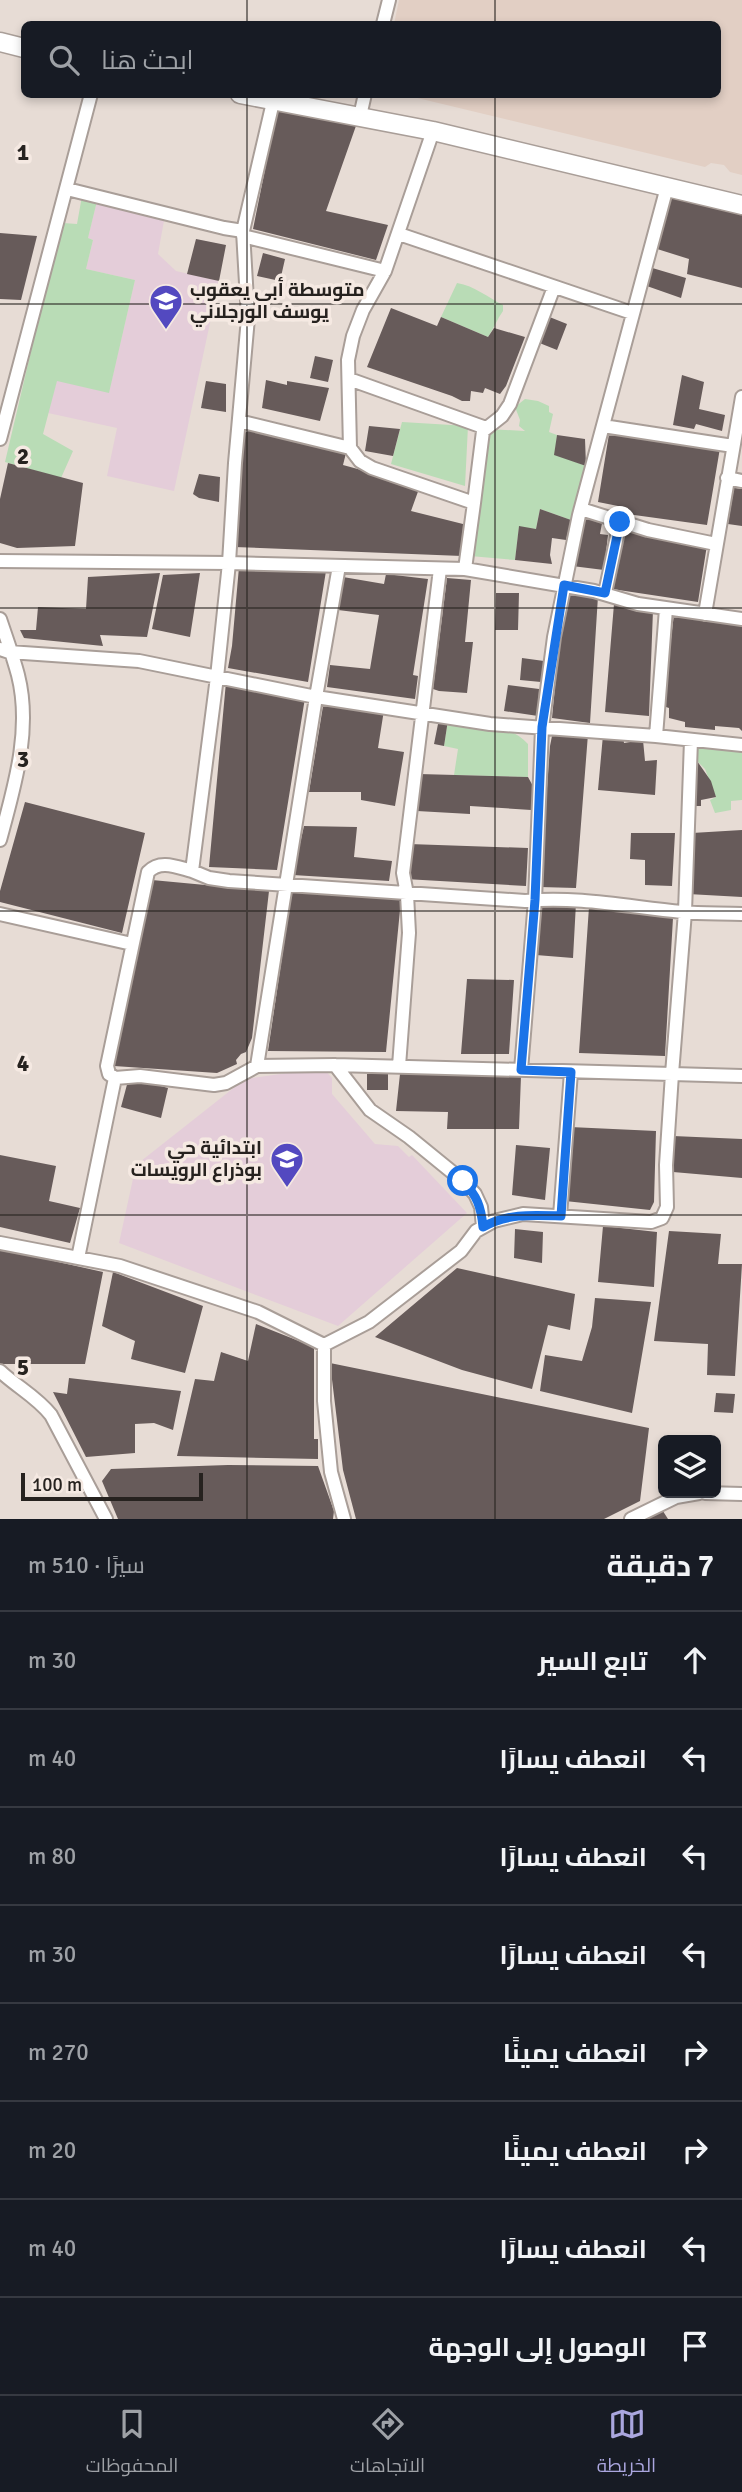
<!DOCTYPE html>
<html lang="ar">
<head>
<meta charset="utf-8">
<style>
	:root { --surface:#171b24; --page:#242831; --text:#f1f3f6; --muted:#9ea1a6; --line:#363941; --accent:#aaa6de }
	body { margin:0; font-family:Signika,Cairo,sans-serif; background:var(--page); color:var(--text); direction:rtl }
	.controls { position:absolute; right:21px; bottom:21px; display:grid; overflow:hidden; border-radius:10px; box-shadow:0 4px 10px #0003 }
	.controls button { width:63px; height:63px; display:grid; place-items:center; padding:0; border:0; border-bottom:2px solid var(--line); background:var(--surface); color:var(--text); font:35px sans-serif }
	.scale { position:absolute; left:21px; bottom:18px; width:182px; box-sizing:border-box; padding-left:7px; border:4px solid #26221f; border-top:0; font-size:19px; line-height:24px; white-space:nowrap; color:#26221f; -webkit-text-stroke:5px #f5e9e2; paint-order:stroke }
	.stop { position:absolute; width:21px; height:21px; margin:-16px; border:5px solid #1a73e8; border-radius:50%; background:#fff }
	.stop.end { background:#1a73e8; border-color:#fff; box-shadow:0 2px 7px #0008 }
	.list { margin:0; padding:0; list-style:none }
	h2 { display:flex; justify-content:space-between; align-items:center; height:91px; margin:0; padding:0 28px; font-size:30px }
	h2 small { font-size:23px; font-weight:400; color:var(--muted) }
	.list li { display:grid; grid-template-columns:46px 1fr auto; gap:21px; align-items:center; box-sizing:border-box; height:98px; padding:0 28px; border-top:2px solid var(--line) }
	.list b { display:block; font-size:26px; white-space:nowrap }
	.list em { font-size:23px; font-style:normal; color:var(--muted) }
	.icon { flex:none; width:38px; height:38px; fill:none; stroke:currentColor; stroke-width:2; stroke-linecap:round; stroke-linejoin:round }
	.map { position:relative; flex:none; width:742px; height:1519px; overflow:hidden; direction:ltr }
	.search { position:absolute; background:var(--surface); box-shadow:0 4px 10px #0003; left:21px; right:21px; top:21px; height:77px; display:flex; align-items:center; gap:18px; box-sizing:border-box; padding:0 24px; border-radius:10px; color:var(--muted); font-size:26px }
	.sheet { height:875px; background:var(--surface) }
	nav { display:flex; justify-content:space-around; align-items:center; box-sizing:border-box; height:98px; border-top:2px solid var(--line); background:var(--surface); font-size:19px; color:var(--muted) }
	nav a { display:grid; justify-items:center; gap:4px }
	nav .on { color:var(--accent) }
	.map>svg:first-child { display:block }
	.built { fill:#e2cfc4 }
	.education { fill:#e4cdd9 }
	.green { fill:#b9dcb6 }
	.building { fill:#675b5a }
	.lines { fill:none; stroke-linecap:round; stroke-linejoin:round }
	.street-casing { stroke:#a99e98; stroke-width:16 }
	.secondary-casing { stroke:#a99e98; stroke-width:21 }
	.street { stroke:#fff; stroke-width:12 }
	.secondary { stroke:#fff; stroke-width:18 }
	.route { stroke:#1a73e8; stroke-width:9 }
	.grid { fill:none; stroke:#26221f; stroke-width:2; stroke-opacity:0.55 }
	.labels { text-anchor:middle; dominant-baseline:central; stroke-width:7; stroke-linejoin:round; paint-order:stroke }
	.poi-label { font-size:19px; font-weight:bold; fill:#26221f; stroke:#f5e9e2; text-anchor:start }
	.grid-label { font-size:23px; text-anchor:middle; font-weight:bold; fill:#26221f; stroke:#f5e9e2; stroke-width:7; stroke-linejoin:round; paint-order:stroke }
</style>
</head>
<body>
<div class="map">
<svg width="742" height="1519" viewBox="0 0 742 1519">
	<rect width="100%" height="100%" fill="#e7dcd5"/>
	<!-- built -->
	<path class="built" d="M399,0h343v175l-12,-3 -6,-7 -13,-2 -6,4 -300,-72 313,-1v-70h-324z"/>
	<!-- education -->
	<path class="education" d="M97,201l68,14 -7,39 18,17 43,10 -45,210 -67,-15 10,-48 -69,-15 9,-33 52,12 26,-112 -49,-11 7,-29 -5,-2z
		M323,1068l9,10v16l43,50 23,2 11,11 3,-2 55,58 -129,113 -219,-83 17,-78 109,-86z"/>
	<!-- green -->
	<path class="green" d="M82,196l15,5 -9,37 5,2 -7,29 49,11 -26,113 -52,-12 -14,53 30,17 -12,27 -56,-16 51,-217 7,-22 14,1z
		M457,283c18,3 30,14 46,22v6c-6,8 -9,17 -15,26l-47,-20z
		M525,399l13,2 11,5v6l4,2 -4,18 8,3 -2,19 31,12 -15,54 -31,-11 -4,20 -17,-2 -4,33 -45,-4 17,-127 38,2 -6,-5 1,-6 -5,-13z
		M402,422l66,4 -3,60 -74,-22z
		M448,720c26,4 61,3 80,24v33l-74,-2 4,-26 -14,-3z
		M698,744l44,3v53l-11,1v9l-16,3 -5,-13 6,-3 -11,-28 -8,-8z"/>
	<!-- building -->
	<path class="building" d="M277,110l80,13 -31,88 62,14 -12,35 -123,-31z
		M671,194l71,18v76l-55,-14 2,-15 -35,-11z
		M0,233l37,3 -16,64 -21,-1z
		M196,239l30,6 -7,36 -32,-7z
		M263,253l22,6 -5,22 -23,-5z
		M649,267l37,11 -5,20 -37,-13z
		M391,308l46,18 4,-9 47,20 6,-9 31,9 -19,49 -6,8 -15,-6 -2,5 -12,-2 -1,10h-8l-10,-5 -85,-29z
		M547,316l20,8 -10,26 -20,-8z
		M315,356l18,4 -5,22 -18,-4z
		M682,375l22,7 -5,27 26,6 -3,16 -26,-7 -2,5 -21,-4z
		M266,380l21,5v-4l42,7 -9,33 -58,-13z
		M206,381l20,3v28l-25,-4z
		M369,426l31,3 -7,27 -28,-5z
		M253,429l93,24 -3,12 77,21 -9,25 52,13 -1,32 -228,-9 10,-114z
		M609,434l111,14 -13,77 -80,-11 1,-6 -30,-6z
		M557,435l28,4 1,27 -32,-11z
		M8,463l75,20 -8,63 -58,2 -17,-5v-44z
		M199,474l21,3 -1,25 -20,-4 -6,-4z
		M734,488l8,1v37l-14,-2z
		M540,509l31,11 -5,20 -14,-2 -2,17 2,9 -37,-4 4,-34 17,3z
		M583,514l20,4 -3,16 8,1 -4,35 -32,-4z
		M625,526l82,19 -9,57 -86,-13z
		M239,567l87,4 -18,111 -80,-14 4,-22z
		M160,573l-13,64 -47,-2 3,11 -79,-8 -4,-8h16l2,-23 48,2 2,-32z
		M200,573l-10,64 -38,-8 11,-54z
		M386,574l42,5 -15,96 5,1 -3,23 -88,-12 3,-22 40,4 9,-54 -41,-5 5,-33 41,7z
		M447,578l24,2 -6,62h8l-6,51 -28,-2 -6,-2z
		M564,592l34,4 -8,127 -38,-5z
		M496,593h23l-1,37h-23z
		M614,604l39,6 -4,106 -44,-4z
		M674,614l68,10v107l-3,-3 -24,-2v4l-30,-3v-5l-16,-4v-10l-6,-2z
		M522,658l22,3 -3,21 -21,-2z
		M226,682l79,16 -28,172 -68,-3z
		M508,685l31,4 -1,27 -34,-5z
		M324,700l60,10 -6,38 26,4 -9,54 -34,-6v-8h-52z
		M439,719l9,1 -4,26 -10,-2z
		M553,731l35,3 -12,154 -36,-1 10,-141z
		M603,735l20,1 1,7 19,-3 2,21 12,-1 -2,35 -57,-5z
		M697,761l14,20 5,16 -15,3v6h-8z
		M419,774l109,3 6,11 -3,22 -61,-4v8l-53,-3z
		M25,802l120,31 -23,100 -122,-31v-11z
		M304,826l53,1 -3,30 38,4 -3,20 -96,-6z
		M742,830v67l-54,-3 4,-61z
		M631,833h44l-3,53 -27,-1v-25l-15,-1z
		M409,844l119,4 -2,38 -121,-7z
		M152,880l117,11 -17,147 -6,14 -5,2 -5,6 1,4 -20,9 -103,-7z
		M292,890l109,10 -15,152 -118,-1z
		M541,901l35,2 -3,55 -37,-3z
		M589,907l78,5 6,6 -8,138 -86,-3z
		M467,979l47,1 -5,74h-48z
		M367,1074h21v16h-21z
		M400,1074l121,2 -2,53h-72l1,-17 -52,-1z
		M129,1077l39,11 -7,30 -40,-11z
		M570,1127l86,4 -2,71 -4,8 -85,-9z
		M673,1136l69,3v39l-69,-6z
		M516,1145l34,3 -5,52 -33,-5z
		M0,1155l56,11 -7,35 31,7 -10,35 -70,-16z
		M603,1226l54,6 -3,55 -56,-5z
		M515,1229l28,3 -1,31 -28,-5z
		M669,1231l52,3 -3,30h24l-7,112 -28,-1 1,-31 -54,-3z
		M0,1249l103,23 -18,92h-85z
		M457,1268l118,26 -5,36 -22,-5 -16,64 -70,-19 -87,-33z
		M113,1272l90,34 -18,67 -54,-14 4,-18 -33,-15z
		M595,1298l56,4 -19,111 -92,-22 5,-36 37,6 10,-34z
		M256,1324l58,23v92h4v20l-141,-3 18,-77 19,2 7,-29 27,9z
		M330,1363l319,65 -9,73 -36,18h-248l-13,-49z
		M69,1378l112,13 -8,39 -19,-7 -19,1v29l-49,4 -33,-65 14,2z
		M716,1393l19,1 -2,19 -19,-1z
		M228,1465l90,1 16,45 -1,8h-215l-16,-38 9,-12z
		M661,1508l7,11h-27z"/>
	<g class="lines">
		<defs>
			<path id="street" d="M383,24l6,-24
				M360,116l5,-22
				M67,189l157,39 19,3
				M399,234l233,79
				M243,236l142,35
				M349,379l137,49
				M239,421l111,27 10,13 12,7 102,35 -9,66
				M603,426l130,20
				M0,439l91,-345
				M350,448l-2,-88 5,-24 10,-26 22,-39 48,-140
				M727,478l15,3
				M474,503l9,-72 19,-15 8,-12 44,-117
				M581,509l67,21 68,14
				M0,561l229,2 236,6 129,22 44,13 104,15
				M339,566l-23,131 174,27 166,12 86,9
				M605,593l15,-71
				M705,614l37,-217
				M0,619c6,18 13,37 18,56 14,55 -4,113 -18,165
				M0,649l9,3 130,9 177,36 -59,369
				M656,736l10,-127
				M192,871l17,7 20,3 296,20c53,-5 104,6 157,11 20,2 40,1 60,2
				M0,914l132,30
				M335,1065l35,45 39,27 54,44 12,13 6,13 2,20
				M399,1066l10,-133 -2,-39 -4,-21 37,-304
				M521,1070l14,-170 7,-172 12,-91 25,-122 88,-328
				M115,1078l-6,-4 -2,-8 41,-194c12,-13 29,-5 44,-1l25,-194 12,-114 6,-100 13,-145 -5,-87 30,-129
				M560,1216l11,-144
				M0,1243l120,23 138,46 66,33 45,-23 92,-71 15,-20 18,-10 29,-7 128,8 11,-4 5,-11 -1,-42 6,-91 70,2
				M78,1258l37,-180 25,-2 74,9 12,-2 31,-17 78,-1 337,9 13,-162 6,-172
				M324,1345v56l7,71 13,47
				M0,1371c17,16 37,26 51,44l55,104
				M705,1493l37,1
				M631,1519l45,-22 23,-4"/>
			<path id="secondary" d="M0,42l24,6
				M240,94l193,37 309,74"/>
		</defs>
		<!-- street casing -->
		<use href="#street" class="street-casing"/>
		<!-- secondary casing -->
		<use href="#secondary" class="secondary-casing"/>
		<!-- street -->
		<use href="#street" class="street"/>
		<!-- secondary -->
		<use href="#secondary" class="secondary"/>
	</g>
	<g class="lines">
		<!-- route -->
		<path class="route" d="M463,1181c14,15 18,25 20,46 25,-14 50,-12 78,-11l10,-144 -50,-2 14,-170 7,-173 22,-142 41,8 15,-71"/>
	</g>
	<!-- grid -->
	<path class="grid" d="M247,0v24M495,0v24M247,94v1425M495,94v1425M0,304h742M0,608h742M0,911h742M0,1215h742"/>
	<!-- icons -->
	<defs>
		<symbol id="school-pin" viewBox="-11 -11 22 30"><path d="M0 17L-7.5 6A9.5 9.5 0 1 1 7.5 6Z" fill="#5349c0" stroke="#f5e9e2"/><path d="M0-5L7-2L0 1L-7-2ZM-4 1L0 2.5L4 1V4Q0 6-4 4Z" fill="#fff"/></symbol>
	</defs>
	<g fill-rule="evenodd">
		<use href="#school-pin" x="147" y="282" width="38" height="52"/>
		<use href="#school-pin" x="268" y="1140" width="38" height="52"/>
	</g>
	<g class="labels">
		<!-- poi labels -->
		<g class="poi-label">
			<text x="190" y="290">متوسطة أبي يعقوب<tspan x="190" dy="22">يوسف الورجلاني</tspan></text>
			<text x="262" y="1148" text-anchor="end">ابتدائية حي<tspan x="262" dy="22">بوذراع الرويسات</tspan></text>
		</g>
	</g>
	<g class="grid-label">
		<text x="23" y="160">1</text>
		<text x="23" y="464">2</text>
		<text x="23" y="767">3</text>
		<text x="23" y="1071">4</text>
		<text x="23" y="1375">5</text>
	</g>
</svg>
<div class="controls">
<button><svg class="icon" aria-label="layers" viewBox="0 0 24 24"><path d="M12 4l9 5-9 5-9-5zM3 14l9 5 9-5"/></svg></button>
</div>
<div class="scale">100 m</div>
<div class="stop" style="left:463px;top:1181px"></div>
<div class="stop end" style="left:620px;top:522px"></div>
<div class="search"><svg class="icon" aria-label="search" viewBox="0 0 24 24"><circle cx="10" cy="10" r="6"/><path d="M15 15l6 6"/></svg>ابحث هنا</div>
</div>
<section class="sheet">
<h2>7 دقيقة<small>سيرًا · 510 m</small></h2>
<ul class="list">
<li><svg class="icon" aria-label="ahead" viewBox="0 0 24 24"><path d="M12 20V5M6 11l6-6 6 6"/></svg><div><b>تابع السير</b></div><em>30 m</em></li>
<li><svg class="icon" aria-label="left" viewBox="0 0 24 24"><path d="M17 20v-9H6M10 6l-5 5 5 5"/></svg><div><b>انعطف يسارًا</b></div><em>40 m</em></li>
<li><svg class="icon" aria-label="left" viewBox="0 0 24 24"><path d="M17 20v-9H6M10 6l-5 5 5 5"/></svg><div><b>انعطف يسارًا</b></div><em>80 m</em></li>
<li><svg class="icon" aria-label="left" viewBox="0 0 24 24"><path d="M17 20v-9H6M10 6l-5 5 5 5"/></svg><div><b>انعطف يسارًا</b></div><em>30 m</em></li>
<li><svg class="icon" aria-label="right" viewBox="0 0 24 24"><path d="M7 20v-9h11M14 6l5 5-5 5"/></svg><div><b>انعطف يمينًا</b></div><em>270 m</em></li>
<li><svg class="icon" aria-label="right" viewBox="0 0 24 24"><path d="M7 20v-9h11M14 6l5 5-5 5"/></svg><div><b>انعطف يمينًا</b></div><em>20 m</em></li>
<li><svg class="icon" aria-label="left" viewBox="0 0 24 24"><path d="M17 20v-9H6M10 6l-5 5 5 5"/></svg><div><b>انعطف يسارًا</b></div><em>40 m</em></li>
<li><svg class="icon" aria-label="arrive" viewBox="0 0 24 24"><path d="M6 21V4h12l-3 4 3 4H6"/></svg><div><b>الوصول إلى الوجهة</b></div></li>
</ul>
</section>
<nav>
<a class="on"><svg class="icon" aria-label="map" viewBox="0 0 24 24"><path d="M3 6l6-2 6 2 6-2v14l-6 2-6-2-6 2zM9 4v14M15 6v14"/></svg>الخريطة</a>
<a><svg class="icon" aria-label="directions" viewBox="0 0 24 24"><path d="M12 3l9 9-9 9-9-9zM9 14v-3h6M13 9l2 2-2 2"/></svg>الاتجاهات</a>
<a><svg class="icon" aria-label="saved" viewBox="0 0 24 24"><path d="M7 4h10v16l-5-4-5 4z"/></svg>المحفوظات</a>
</nav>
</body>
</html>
